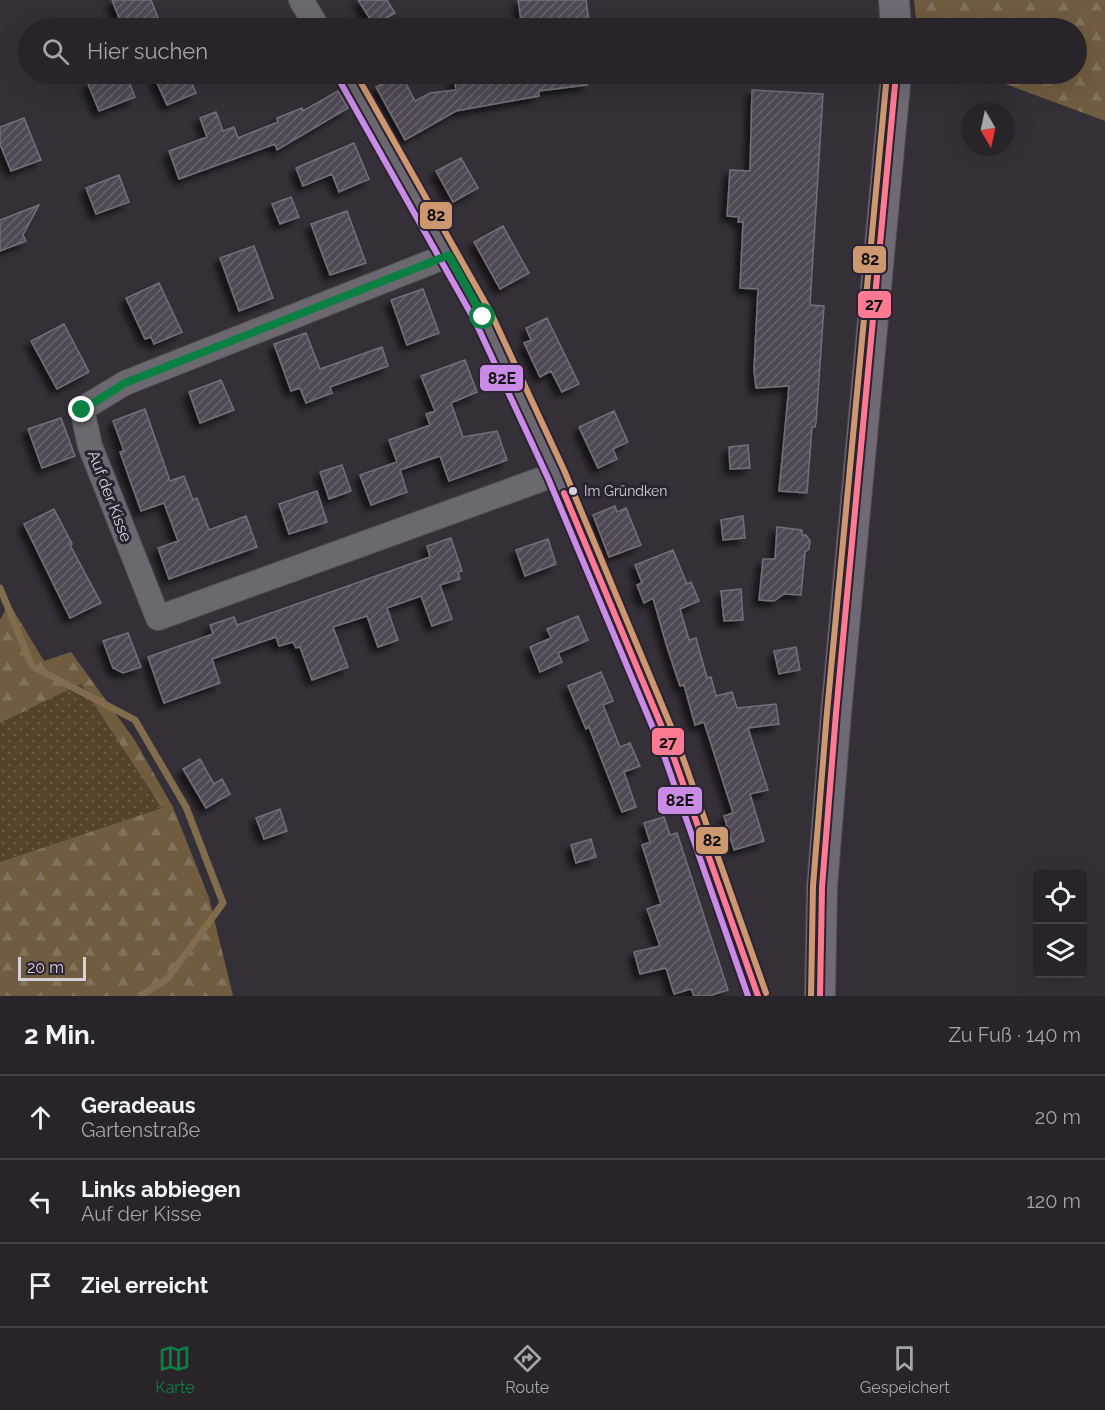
<!DOCTYPE html>
<html lang="de">
<head>
<meta charset="utf-8">
<style>
	:root { --surface:#28242a; --page:#343036; --text:#f1f3f6; --muted:#a5a4a8; --line:#444147; --accent:#0b8043 }
	body { margin:0; font-family:Raleway,sans-serif; background:var(--page); color:var(--text) }
	.controls { position:absolute; right:18px; bottom:18px; display:grid; overflow:hidden; border-radius:6px; box-shadow:0 6px 24px #0002 }
	.controls button { width:54px; height:54px; display:grid; place-items:center; padding:0; border:0; border-bottom:2px solid var(--line); background:var(--surface); color:var(--text); font:30px sans-serif }
	.compass { position:absolute; left:961px; top:102px; width:54px; height:54px; border-radius:50%; background:var(--surface); box-shadow:0 6px 24px #0002; rotate:171deg }
	.scale { position:absolute; left:18px; bottom:15px; width:68px; box-sizing:border-box; padding-left:6px; border:3px solid #d5d0da; border-top:0; font-size:16px; line-height:21px; white-space:nowrap; color:#d5d0da; -webkit-text-stroke:4px #2b2332; paint-order:stroke }
	.stop { position:absolute; width:18px; height:18px; margin:-14px; border:4px solid #0b8043; border-radius:50%; background:#fff }
	.stop.end { background:#0b8043; border-color:#fff; box-shadow:0 2px 6px #0008 }
	.list { margin:0; padding:0; list-style:none }
	h2 { display:flex; justify-content:space-between; align-items:center; height:78px; margin:0; padding:0 24px; font-size:26px }
	h2 small { font-size:20px; font-weight:400; color:var(--muted) }
	.list li { display:grid; grid-template-columns:39px 1fr auto; gap:18px; align-items:center; box-sizing:border-box; height:84px; padding:0 24px; border-top:2px solid var(--line) }
	.list b { display:block; font-size:22px; white-space:nowrap }
	.list p { margin:0; font-size:20px; white-space:nowrap; color:var(--muted) }
	.list em { font-size:20px; font-style:normal; color:var(--muted) }
	.icon { flex:none; width:33px; height:33px; fill:none; stroke:currentColor; stroke-width:2; stroke-linecap:round; stroke-linejoin:round }
	.map { position:relative; flex:none; width:1105px; height:996px; overflow:hidden }
	.search { position:absolute; background:var(--surface); box-shadow:0 6px 24px #0002; left:18px; right:18px; top:18px; height:66px; display:flex; align-items:center; gap:15px; box-sizing:border-box; padding:0 21px; border-radius:33px; color:var(--muted); font-size:22px }
	.sheet { height:330px; background:var(--surface) }
	nav { display:flex; justify-content:space-around; align-items:center; box-sizing:border-box; height:84px; border-top:2px solid var(--line); background:var(--surface); font-size:16px; color:var(--muted) }
	nav a { display:grid; justify-items:center; gap:3px }
	nav .on { color:var(--accent) }
	.map>svg:first-child { display:block }
	.grass { fill:url(#grass-dots) }
	.forest { fill:url(#forest-firs) }
	.lines { fill:none; stroke-linecap:round; stroke-linejoin:round }
	.stream { stroke:#816d4d; stroke-width:7 }
	.building { fill:url(#building-hatch); stroke:#736f77; stroke-width:1.5; filter:url(#shadow) }
	.minor-casing { stroke:#514d54; stroke-width:26 }
	.major-casing { stroke:#514d54; stroke-width:32 }
	.minor { stroke:#6c686f; stroke-width:24 }
	.major { stroke:#706a74; stroke-width:30 }
	.bus-1-casing { stroke:#2b2332; stroke-width:10 }
	.bus-2-casing { stroke:#2b2332; stroke-width:10 }
	.bus-3-casing { stroke:#2b2332; stroke-width:10 }
	.bus-1 { stroke:#fe7a93; stroke-width:6 }
	.bus-2 { stroke:#ca8be6; stroke-width:6 }
	.bus-3 { stroke:#cd976f; stroke-width:6 }
	.route { stroke:#0b8043; stroke-width:8 }
	.bus-dot { fill:#d5d0da; stroke:#2b2332; stroke-width:2 }
	.labels { text-anchor:middle; dominant-baseline:central; stroke-width:6; stroke-linejoin:round; paint-order:stroke }
	.bus-label { font-size:14px; fill:#d5d0da; stroke:#2b2332; text-anchor:start }
	.street-label { font-size:16px; fill:#d5d0da; stroke:#2b2332 }
	.line-badge { stroke:#2b2332; stroke-width:2 }
	.pale-badge-label { font-size:16px; text-anchor:middle; font-weight:bold; fill:#111 }
</style>
</head>
<body>
<div class="map">
<svg width="1105" height="996" viewBox="0 0 1105 996">
	<defs>
		<pattern id="grass-dots" width="8" height="8" patternUnits="userSpaceOnUse" patternTransform="scale(1.5)"><rect width="8" height="8" fill="#544329"/><path d="M2 2h.1M6 6h.1" fill="none" stroke="#6c5d47" stroke-width="1.8" stroke-linecap="round"/></pattern>
		<pattern id="forest-firs" width="22" height="20" patternUnits="userSpaceOnUse" patternTransform="scale(1.5)"><rect width="22" height="20" fill="#705c3f"/><path d="M5 1l3.5 6h-7zM16 11l3.5 6h-7z" fill="#84725a"/></pattern>
		<pattern id="building-hatch" width="6" height="6" patternUnits="userSpaceOnUse" patternTransform="scale(1.5)"><rect width="6" height="6" fill="#504a54"/><path d="M-1 1l2-2M0 6l6-6M5 7l2-2" fill="none" stroke="#68636c"/></pattern>
		<filter id="shadow"><feDropShadow dx="-5.5" dy="5.5" stdDeviation="3" flood-color="#0009"/></filter>
	</defs>
	<rect width="100%" height="100%" fill="#353038"/>
	<!-- grass -->
	<path class="grass" d="M81,684l82,124 -163,54v-139z"/>
	<!-- forest -->
	<path class="forest" d="M914,0h191v121l-127,-47h98v-46h-159z
		M9,603l35,58 27,-9 63,87 39,68 36,91 24,98h-233v-134l162,-54 -81,-124 -81,39v-103z"/>
	<g class="lines">
		<!-- stream -->
		<path class="stream" d="M0,588l32,78 103,54 51,87 37,96 -55,75 -27,18"/>
	</g>
	<!-- building -->
	<path class="building" d="M112,0h39l11,28h-39z
		M358,0h29l8,13 -21,12z
		M518,0h68l4,28h-68z
		M115,74h11l9,23 -36,14 -11,-27z
		M153,74h35l8,19 -29,12z
		M401,74l14,27 15,-8 26,-3 -2,-12 29,-4h104v11l-48,6v5l-83,15 -51,29 -29,-53z
		M752,90l71,4 -13,211 14,1 -8,117 -1,4h-3l-5,66 -28,-2 10,-105 -33,2 -2,-18 4,-81 -18,-1 3,-66h-5l1,-5 -12,-1 3,-46 20,1z
		M338,91l10,17 -71,42 -2,-6 -96,35 -10,-28 38,-14 -7,-19 16,-6 7,19 11,-4 4,11 40,-16 -1,-4 25,-10 1,3z
		M24,118l17,42 -30,11 -11,-27v-17z
		M354,143l15,36 -30,13 -7,-18 -29,12 -7,-18z
		M461,158l17,30 -25,14 -17,-31z
		M119,175l10,27 -33,12 -10,-26z
		M291,197l8,20 -19,7 -8,-20z
		M39,205l-16,30 3,6 -26,10v-31z
		M347,211l19,52 -36,12 -19,-51z
		M503,226l26,47 -29,16 -26,-47z
		M254,246l19,52 -34,13 -19,-53z
		M159,283l23,49 -28,12 -3,-7 -6,2 -19,-41z
		M423,289l16,44 -32,12 -16,-45z
		M547,318l32,66 -17,8 -11,-21 -11,6 -16,-34 7,-3 -5,-12z
		M64,324l25,48 -32,17 -26,-48z
		M306,333l14,36 62,-22 6,19 -58,21 2,6 -26,10 -6,-15 -9,3 -17,-47z
		M465,360l12,32 -26,11 12,34 34,-6 10,29 -58,21 -9,-25 -40,14 7,22 -36,13 -11,-30 37,-13 -8,-22 41,-15 -4,-11 9,-3 -14,-35z
		M221,380l13,30 -34,13 -11,-31z
		M145,409l25,72 14,-5 9,24 4,-2 12,32 37,-14 11,31 -88,32 -11,-31 20,-7 -14,-38 -23,8 -21,-59 4,-1 -11,-30z
		M614,411l14,31 -15,7 4,10 -19,9 -19,-41z
		M61,418l14,38 -33,12 -14,-39z
		M748,445l2,23 -20,1 -1,-22z
		M342,465l9,26 -22,8 -9,-27z
		M317,491l10,31 -38,12 -10,-30z
		M615,506l2,6 9,-4 15,37 -32,12 -16,-42z
		M54,509l18,35 -2,1 31,58 -31,15 -46,-94z
		M743,516l2,22 -22,2 -2,-20z
		M777,527l25,3v5h4l4,6 -1,8 -4,3 -4,43 -17,-1 -10,7 -15,-1 4,-41h12z
		M451,538l11,33 -4,1 2,7 -20,6 12,34 -20,7 -11,-30 -34,12 11,32 -20,7 -11,-31 -34,11 15,40 -36,13 -12,-33 -4,1 -3,-6 -14,4 -3,-9 -64,22 8,24 -56,20 -16,-46 65,-23 -3,-9 24,-8 3,8 193,-68 -3,-11z
		M548,539l8,25 -31,12 -9,-26z
		M673,550l14,34 4,-2 8,19 -19,8 9,31 7,-2 11,40 4,-1 5,19 16,-4 5,16 39,-4 3,20 -31,4 20,62 -18,4 14,47 -30,9 -10,-34 9,-3 -29,-91 -9,3 -11,-40 -4,1 -13,-39 -14,-49 -9,5 -7,-18 5,-2 -7,-18z
		M741,589l2,31 -19,1 -3,-30z
		M578,616l10,24 -30,13 4,9 -22,10 -10,-25 21,-9 -4,-9z
		M128,633l13,34 -18,6 -10,-5 -10,-27z
		M796,647l4,23 -21,4 -5,-23z
		M601,672l12,29 -10,4 17,42 10,-4 10,23 -16,6 12,35 -14,5 -33,-85 -3,2 -18,-43z
		M200,759l14,25 8,-5 8,15 -24,14 -23,-39z
		M280,809l7,22 -23,8 -8,-21z
		M664,817l6,18 7,-2 51,157 -19,6h-15l-3,-7 -17,5 -8,-26 -26,6 -6,-22 26,-6 -13,-37 14,-5 -19,-59 8,-3 -6,-19z
		M591,839l5,18 -20,6 -5,-18z"/>
	<g class="lines">
		<defs>
			<path id="minor" d="M301,0l17,28
				M346,74l137,243 73,157 113,270 89,252
				M449,255l-324,128 -43,26 8,37 68,172 398,-144"/>
			<path id="major" d="M894,0l2,28
				M820,996l2,-109 14,-174 60,-639"/>
		</defs>
		<!-- minor casing -->
		<use href="#minor" class="minor-casing"/>
		<!-- major casing -->
		<use href="#major" class="major-casing"/>
		<!-- minor -->
		<use href="#minor" class="minor"/>
		<!-- major -->
		<use href="#major" class="major"/>
		<defs>
			<path id="bus-1" d="M564,493l105,251 89,252
				M820,996l2,-109 14,-174 60,-639"/>
			<path id="bus-2" d="M338,78l137,243 73,157 113,269 87,249"/>
			<path id="bus-3" d="M356,74l135,239 73,157 113,271 89,252
				M811,996l2,-110 14,-174 60,-638"/>
		</defs>
		<!-- bus-1 casing -->
		<use href="#bus-1" class="bus-1-casing"/>
		<!-- bus-2 casing -->
		<use href="#bus-2" class="bus-2-casing"/>
		<!-- bus-3 casing -->
		<use href="#bus-3" class="bus-3-casing"/>
		<!-- bus-1 -->
		<use href="#bus-1" class="bus-1"/>
		<!-- bus-2 -->
		<use href="#bus-2" class="bus-2"/>
		<!-- bus-3 -->
		<use href="#bus-3" class="bus-3"/>
	</g>
	<g class="lines">
		<!-- route -->
		<path class="route" d="M82,410l43,-27 324,-128 34,62"/>
	</g>
	<!-- markers -->
	<circle class="bus-dot" cx="573" cy="491" r="5"/>
	<g class="labels">
		<!-- bus labels -->
		<g class="bus-label">
			<text x="584" y="491">Im Gründken</text>
		</g>
		<!-- street labels -->
		<g class="street-label">
			<text transform="translate(110 496) rotate(69)">Auf der Kisse</text>
		</g>
	</g>
	<g class="line-badge">
		<rect x="419" y="201" width="34" height="29" rx="6" fill="#cd976f"/>
		<rect x="852" y="245" width="35" height="29" rx="6" fill="#cd976f"/>
		<rect x="857" y="290" width="35" height="29" rx="6" fill="#fe7a93"/>
		<rect x="479" y="364" width="45" height="28" rx="6" fill="#ca8be6"/>
		<rect x="651" y="727" width="34" height="29" rx="6" fill="#fe7a93"/>
		<rect x="657" y="786" width="46" height="29" rx="6" fill="#ca8be6"/>
		<rect x="695" y="826" width="34" height="29" rx="6" fill="#cd976f"/>
	</g>
	<g class="pale-badge-label">
		<text x="436" y="221">82</text>
		<text x="870" y="265">82</text>
		<text x="874" y="310">27</text>
		<text x="502" y="384">82E</text>
		<text x="668" y="748">27</text>
		<text x="680" y="806">82E</text>
		<text x="712" y="846">82</text>
	</g>
</svg>
<div class="controls">
<button><svg class="icon" aria-label="locate" viewBox="0 0 24 24"><circle cx="12" cy="12" r="6"/><path d="M12 2v4M12 18v4M2 12h4M18 12h4"/></svg></button>
<button><svg class="icon" aria-label="layers" viewBox="0 0 24 24"><path d="M12 4l9 5-9 5-9-5zM3 14l9 5 9-5"/></svg></button>
</div>
<svg class="compass" viewBox="-18 -18 36 36"><path d="M0-13l5 13h-10z" fill="#e53935"/><path d="M0 13l5-13h-10z" fill="#a5a4a8"/></svg>
<div class="scale">20 m</div>
<div class="stop" style="left:483px;top:317px"></div>
<div class="stop end" style="left:82px;top:410px"></div>
<div class="search"><svg class="icon" aria-label="search" viewBox="0 0 24 24"><circle cx="10" cy="10" r="6"/><path d="M15 15l6 6"/></svg>Hier suchen</div>
</div>
<section class="sheet">
<h2>2 Min.<small>Zu Fuß · 140 m</small></h2>
<ul class="list">
<li><svg class="icon" aria-label="ahead" viewBox="0 0 24 24"><path d="M12 20V5M6 11l6-6 6 6"/></svg><div><b>Geradeaus</b><p>Gartenstraße</p></div><em>20 m</em></li>
<li><svg class="icon" aria-label="left" viewBox="0 0 24 24"><path d="M17 20v-9H6M10 6l-5 5 5 5"/></svg><div><b>Links abbiegen</b><p>Auf der Kisse</p></div><em>120 m</em></li>
<li><svg class="icon" aria-label="arrive" viewBox="0 0 24 24"><path d="M6 21V4h12l-3 4 3 4H6"/></svg><div><b>Ziel erreicht</b></div></li>
</ul>
</section>
<nav>
<a class="on"><svg class="icon" aria-label="map" viewBox="0 0 24 24"><path d="M3 6l6-2 6 2 6-2v14l-6 2-6-2-6 2zM9 4v14M15 6v14"/></svg>Karte</a>
<a><svg class="icon" aria-label="directions" viewBox="0 0 24 24"><path d="M12 3l9 9-9 9-9-9zM9 14v-3h6M13 9l2 2-2 2"/></svg>Route</a>
<a><svg class="icon" aria-label="saved" viewBox="0 0 24 24"><path d="M7 4h10v16l-5-4-5 4z"/></svg>Gespeichert</a>
</nav>
</body>
</html>
